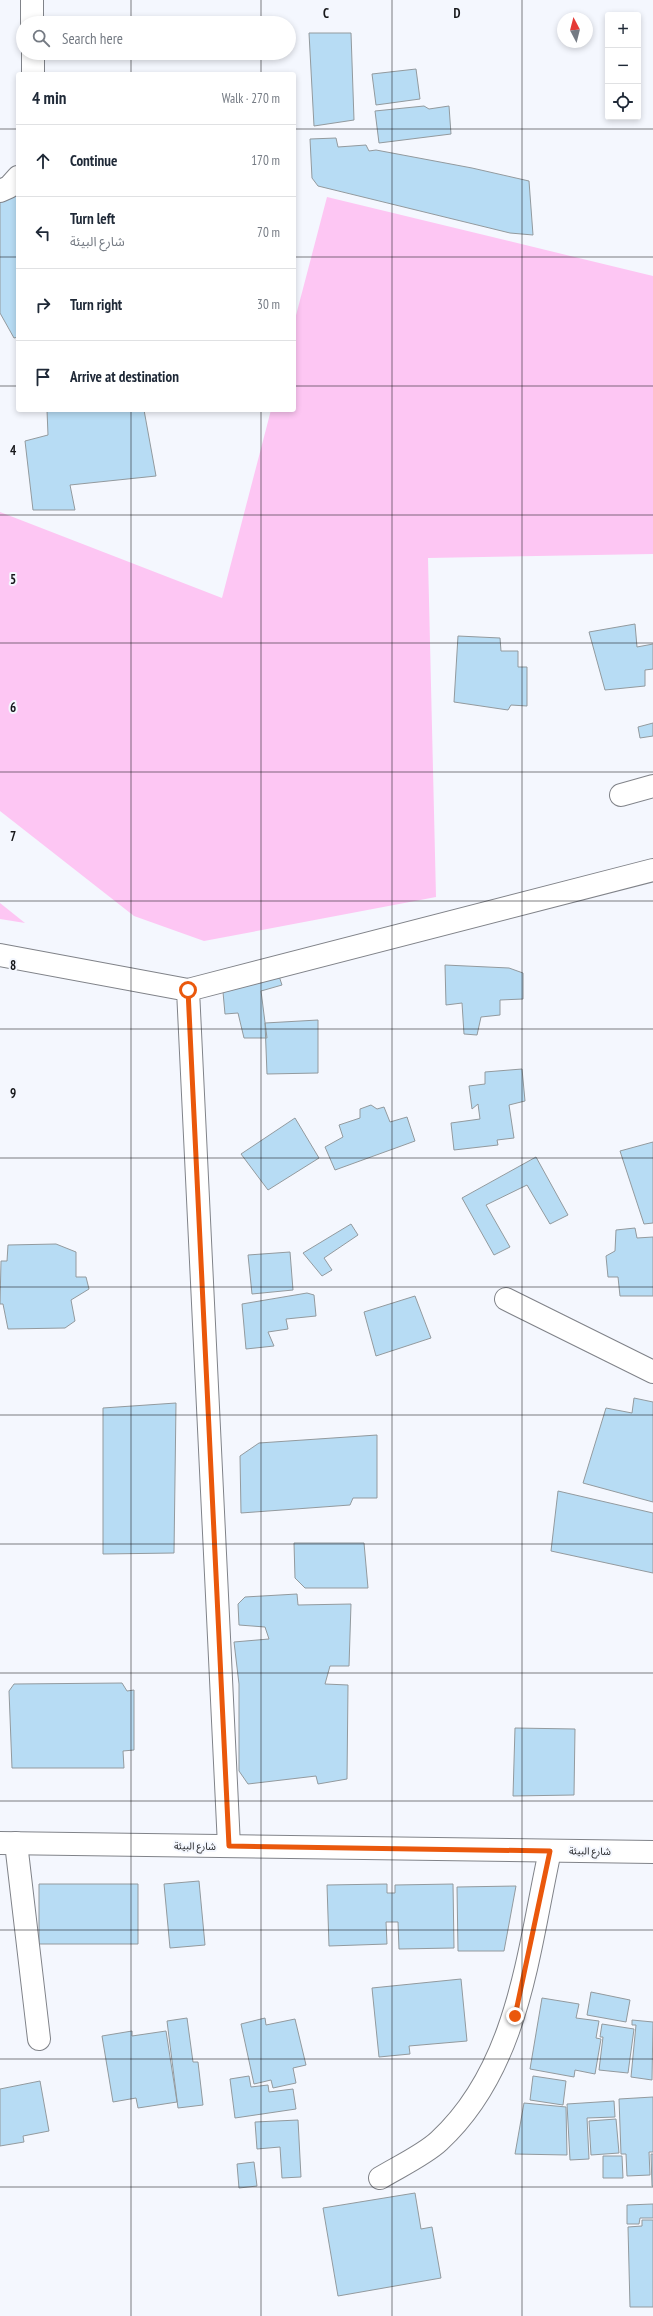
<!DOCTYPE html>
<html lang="en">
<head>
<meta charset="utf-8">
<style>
	:root { --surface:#fff; --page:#f2f2f3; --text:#1f2937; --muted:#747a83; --line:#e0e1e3 }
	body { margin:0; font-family:"PT Sans Narrow","Noto Sans Arabic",sans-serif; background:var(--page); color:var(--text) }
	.controls { position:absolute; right:12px; top:12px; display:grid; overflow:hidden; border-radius:4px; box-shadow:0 2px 6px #0003 }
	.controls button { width:36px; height:36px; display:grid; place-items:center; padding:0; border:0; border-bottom:1px solid var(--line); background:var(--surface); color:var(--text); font:20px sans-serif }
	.compass { position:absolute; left:557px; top:12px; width:36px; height:36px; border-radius:50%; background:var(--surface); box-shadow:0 2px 6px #0003; rotate:353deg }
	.stop { position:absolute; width:12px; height:12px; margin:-9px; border:3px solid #ea580c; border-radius:50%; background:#fff }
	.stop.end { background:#ea580c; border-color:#fff; box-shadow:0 1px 4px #0008 }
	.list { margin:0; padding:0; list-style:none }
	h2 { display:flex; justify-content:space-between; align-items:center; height:52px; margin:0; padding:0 16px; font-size:17px }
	h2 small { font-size:13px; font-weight:400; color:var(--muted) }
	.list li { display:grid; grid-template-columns:26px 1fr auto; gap:12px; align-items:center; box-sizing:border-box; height:72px; padding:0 16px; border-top:1px solid var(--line) }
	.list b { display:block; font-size:15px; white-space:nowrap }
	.list p { margin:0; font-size:13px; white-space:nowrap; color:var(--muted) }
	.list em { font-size:13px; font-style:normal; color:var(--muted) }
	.icon { flex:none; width:22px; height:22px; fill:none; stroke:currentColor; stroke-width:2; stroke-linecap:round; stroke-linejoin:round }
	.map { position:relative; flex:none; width:653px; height:2316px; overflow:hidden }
	.search { position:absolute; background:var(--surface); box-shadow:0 2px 6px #0003; left:16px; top:16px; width:280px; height:44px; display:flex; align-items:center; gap:10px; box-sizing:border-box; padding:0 14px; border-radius:22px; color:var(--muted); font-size:15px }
	.panel { position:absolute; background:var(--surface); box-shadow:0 2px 6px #0003; left:16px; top:72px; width:280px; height:340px; border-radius:4px }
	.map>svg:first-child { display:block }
	.green { fill:#fdc6f3 }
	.building { fill:#b7dcf4; stroke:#939a9e }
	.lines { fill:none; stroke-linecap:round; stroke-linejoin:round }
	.minor-casing { stroke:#808389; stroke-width:24 }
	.tertiary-casing { stroke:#808389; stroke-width:24 }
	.minor { stroke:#fff; stroke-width:22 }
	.tertiary { stroke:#fff; stroke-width:22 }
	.route { stroke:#ea580c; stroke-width:5 }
	.grid { fill:none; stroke:#16171a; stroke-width:1; stroke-opacity:0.55 }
	.labels { text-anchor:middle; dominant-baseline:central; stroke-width:4; stroke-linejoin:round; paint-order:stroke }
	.street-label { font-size:10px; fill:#16171a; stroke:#f4f7fe }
	.grid-label { font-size:13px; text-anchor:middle; font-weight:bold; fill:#16171a; stroke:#f4f7fe; stroke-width:4; stroke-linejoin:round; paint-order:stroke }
</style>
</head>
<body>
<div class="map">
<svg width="653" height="2316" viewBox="0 0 653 2316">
	<rect width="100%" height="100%" fill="#f4f7fe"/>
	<!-- green -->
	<path class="green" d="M327,197l326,79v278l-225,4 8,339 -232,44 -70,-25 -134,-105v-299l222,86 49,-188h23v-87z
		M0,903l25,20 -25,-4z"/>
	<!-- building -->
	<path class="building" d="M309,33h42l3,87 -40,6z
		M416,69l4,30 -44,6 -4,-31z
		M424,106l5,3 20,-3 2,28 -72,9 -4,-32z
		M336,138l2,9 28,-2 3,6 7,-1 96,18 57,13 4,54 -23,-2 -192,-47 -6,-8 -2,-39z
		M18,189v148l-4,1 -14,-25v-117z
		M47,410h97l12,66 -86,9 5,25h-42l-8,-69 23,-6z
		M635,624l2,23 16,-3v25l-8,1v16l-40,4 -16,-58z
		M458,636l42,2 1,13h17v16h9v39l-16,-1 -3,5 -54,-8z
		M653,723v13l-13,2 -2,-11z
		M445,965l64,3 14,5v26l-23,1v15l-19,2 -4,18 -13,-1 -2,-31 -16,2z
		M279,976l3,9 -21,6 6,47h-23l-6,-25 -13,1 -2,-22z
		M318,1020v53l-51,1 -2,-51z
		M522,1069l3,32 -16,4 5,33 -17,2 1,5 -44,5 -3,-27 29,-4 -2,-15 -6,5 -3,-23 16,-2v-12z
		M371,1105l6,4 7,-2 6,15 17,-5 8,24 -80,29 -10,-23 18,-10 -4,-12 21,-7v-9z
		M295,1118l24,40 -51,32 -27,-36z
		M653,1142v81l-9,1 -24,-73z
		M536,1157l32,58 -18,9 -23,-39 -41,20 24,42 -16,8 -32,-57z
		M351,1224l7,11 -34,23 8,12 -10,6 -19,-23z
		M635,1228l2,10 16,-1v59h-33l-2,-19h-10l-2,-21 9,-5 1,-21z
		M56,1244l20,8v25h10l3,12 -18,11 4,21 -10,7 -57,1 -5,-25h-3l1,-43h6l1,-16z
		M290,1252l3,38 -41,4 -4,-39z
		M307,1293l7,2 2,21 -30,3 2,10 -20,3 6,14 -28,3 -4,-45z
		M415,1296l16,42 -55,18 -12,-44z
		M634,1398l19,4v100l-70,-19 23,-75 26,5z
		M176,1403l-2,150 -71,1v-146z
		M377,1435v63h-24l-3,7 -109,8 -1,-57 19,-13z
		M558,1491l95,22v60l-102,-22z
		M294,1543h70l4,45h-63l-10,-10z
		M297,1594l1,11 53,-1 -2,62h-19l-5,18 23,1 -1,94 -29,5 -2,-8 -68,8 -9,-13v-87l-5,-42 35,-3 -4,-12 -26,-2 -1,-21 7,-7z
		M122,1683l5,8 7,-1v60l-11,1 1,17h-112l-3,-77 5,-7z
		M515,1728l60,1 -1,66 -61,1z
		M199,1881l6,64 -35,3 -6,-64z
		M39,1884h99v60h-99z
		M387,1884v9h8v-8l58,-1 1,64 -55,1 -1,-27h-12l1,22 -58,2 -2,-61z
		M516,1886l-12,65h-46l-1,-64z
		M461,1979l6,62 -58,5 1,8 -31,3 -7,-69z
		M591,1992l39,8 -4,22 -39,-7z
		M542,1998l37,6 -3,14 23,3 -3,17 5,1 -6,35 -20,-4 -1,7 -44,-8z
		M187,2018l6,44h5l5,43 -25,3 -11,-87z
		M265,2018l1,7 29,-6 11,46 -13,3 3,15 -23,5 -2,-8 -17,4 -13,-60z
		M632,2020l21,2 -1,58 -21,-3 5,-52h-4z
		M602,2024l32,5 -6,44 -29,-3 4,-33h-3z
		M132,2031v5l34,-5 11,71 -39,6 -2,-10 -23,4 -11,-66z
		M249,2076l2,11 17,-2 1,7 24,-3 3,20 -61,9 -5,-39z
		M533,2076l33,5 -3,24 -33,-5z
		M40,2081l9,50 -26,5 1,6 -24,4v-57z
		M653,2097v55h-4l1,23 -23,1 -1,-22h-5l-2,-55z
		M614,2101l1,16 -28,1 2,41 -19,1 -3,-56z
		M524,2103l42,4 1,48 -52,-1z
		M616,2119l3,34 -28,2 -2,-34z
		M298,2120l3,57 -19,1 -2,-31 -23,2 -2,-27z
		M651,2154h2v32h-1z
		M603,2156h19l1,22h-20z
		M254,2162l3,24 -18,2 -2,-24z
		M415,2193l6,36 11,-2 9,51 -103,18 -15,-88z
		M653,2204v14h-13l-1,6h-12v-19z
		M642,2220h11v87h-23l-2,-80 14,-1z"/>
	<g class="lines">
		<defs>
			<path id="minor" d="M32,0v23
				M33,53v21
				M0,191l9,-4 9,-10
				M621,795l32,-9
				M0,955l188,35 465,-120
				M188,990l41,856
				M506,1299l147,73
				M16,1843l23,196
				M380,2178c18,-11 44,-23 59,-37 80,-74 89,-190 111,-290"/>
			<path id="tertiary" d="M0,1843l653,9"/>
		</defs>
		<!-- minor casing -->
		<use href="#minor" class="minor-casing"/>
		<!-- tertiary casing -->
		<use href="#tertiary" class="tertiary-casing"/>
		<!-- minor -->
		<use href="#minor" class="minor"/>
		<!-- tertiary -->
		<use href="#tertiary" class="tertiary"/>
	</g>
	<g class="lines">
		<!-- route -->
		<path class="route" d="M188,990l41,856 321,5 -35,165"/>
	</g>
	<!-- grid -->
	<path class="grid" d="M131,0v23M261,0v23M392,0v2316M522,0v2316M131,53v21M261,53v21M0,129h18M294,129h359M0,257h18M294,257h359M0,386h18M294,386h359M131,410v1906M261,410v1906M0,515h653M0,643h653M0,772h653M0,901h653M0,1029h653M0,1158h653M0,1287h653M0,1415h653M0,1544h653M0,1673h653M0,1801h653M0,1930h653M0,2059h653M0,2187h653"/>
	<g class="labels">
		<!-- street labels -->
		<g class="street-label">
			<text transform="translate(195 1846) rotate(1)">شارع البيئة</text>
			<text transform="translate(590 1851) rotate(1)">شارع البيئة</text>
		</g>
	</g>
	<g class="grid-label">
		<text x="326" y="18">C</text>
		<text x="457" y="18">D</text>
		<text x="13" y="455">4</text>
		<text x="13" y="584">5</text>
		<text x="13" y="712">6</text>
		<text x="13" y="841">7</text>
		<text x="13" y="970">8</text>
		<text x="13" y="1098">9</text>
	</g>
</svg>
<div class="controls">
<button>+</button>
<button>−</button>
<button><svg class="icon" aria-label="locate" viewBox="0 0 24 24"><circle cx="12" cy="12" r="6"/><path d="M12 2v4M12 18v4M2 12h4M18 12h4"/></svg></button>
</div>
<svg class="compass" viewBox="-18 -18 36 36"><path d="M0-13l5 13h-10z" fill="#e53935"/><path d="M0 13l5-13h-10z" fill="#747a83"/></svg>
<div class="stop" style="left:188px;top:990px"></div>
<div class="stop end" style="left:515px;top:2016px"></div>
<div class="search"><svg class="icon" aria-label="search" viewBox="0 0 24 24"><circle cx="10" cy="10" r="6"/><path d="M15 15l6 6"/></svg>Search here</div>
<section class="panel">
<h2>4 min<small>Walk · 270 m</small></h2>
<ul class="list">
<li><svg class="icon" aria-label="ahead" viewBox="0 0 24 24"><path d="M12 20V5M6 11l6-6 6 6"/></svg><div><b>Continue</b></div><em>170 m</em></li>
<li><svg class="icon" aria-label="left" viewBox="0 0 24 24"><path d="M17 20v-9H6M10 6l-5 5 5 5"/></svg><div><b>Turn left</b><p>شارع البيئة</p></div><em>70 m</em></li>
<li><svg class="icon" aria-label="right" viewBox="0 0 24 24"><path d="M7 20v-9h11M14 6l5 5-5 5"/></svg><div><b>Turn right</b></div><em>30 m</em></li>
<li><svg class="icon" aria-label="arrive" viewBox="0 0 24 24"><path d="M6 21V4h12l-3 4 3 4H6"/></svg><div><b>Arrive at destination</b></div></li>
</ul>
</section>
</div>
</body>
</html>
